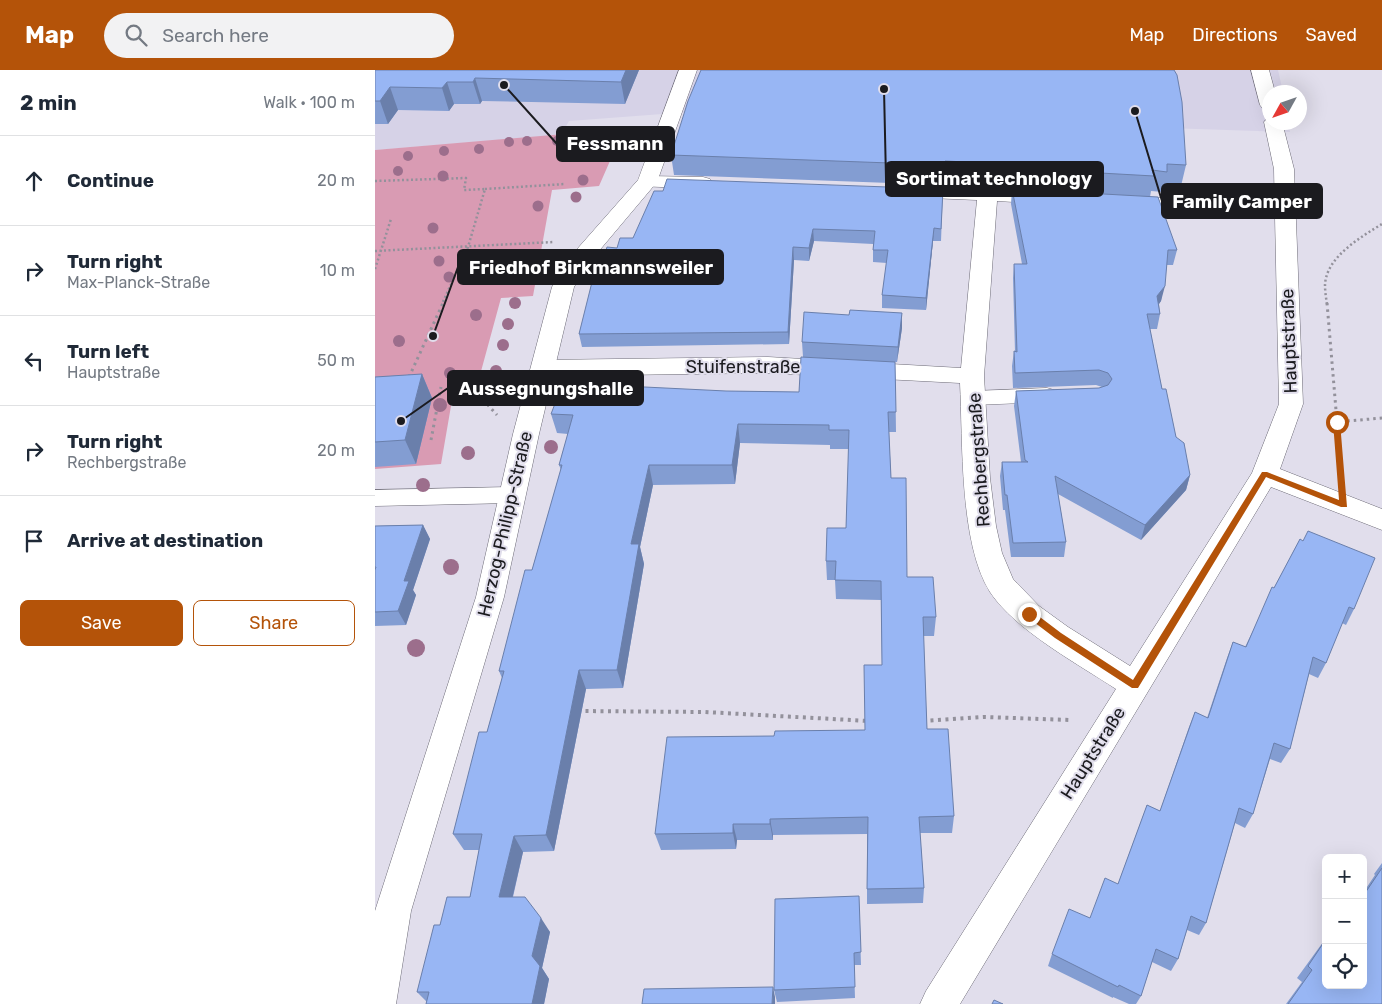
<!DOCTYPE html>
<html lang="en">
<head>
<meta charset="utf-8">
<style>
	:root { --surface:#fff; --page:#f2f2f3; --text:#1f2937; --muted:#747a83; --line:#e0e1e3; --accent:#b45309 }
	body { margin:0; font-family:Rubik,sans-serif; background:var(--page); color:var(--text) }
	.controls { position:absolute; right:15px; bottom:15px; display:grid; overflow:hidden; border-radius:8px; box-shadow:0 5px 20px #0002 }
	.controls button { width:45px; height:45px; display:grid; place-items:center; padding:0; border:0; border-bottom:1px solid var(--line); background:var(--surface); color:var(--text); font:25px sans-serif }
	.compass { position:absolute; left:887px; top:15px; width:45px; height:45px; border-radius:50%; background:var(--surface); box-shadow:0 5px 20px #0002; rotate:230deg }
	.stop { position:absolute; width:15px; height:15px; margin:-11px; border:4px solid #b45309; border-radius:50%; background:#fff }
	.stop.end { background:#b45309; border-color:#fff; box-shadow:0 1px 5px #0008 }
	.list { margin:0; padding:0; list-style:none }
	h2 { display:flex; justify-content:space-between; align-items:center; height:65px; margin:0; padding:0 20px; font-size:21px }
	h2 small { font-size:16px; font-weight:400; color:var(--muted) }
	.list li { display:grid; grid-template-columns:32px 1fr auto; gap:15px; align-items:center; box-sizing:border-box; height:90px; padding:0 20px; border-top:1px solid var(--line) }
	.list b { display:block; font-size:19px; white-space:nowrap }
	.list p { margin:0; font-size:16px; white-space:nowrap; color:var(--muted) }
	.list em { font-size:16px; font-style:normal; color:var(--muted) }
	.actions { display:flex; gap:10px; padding:15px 20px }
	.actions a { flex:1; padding:11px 0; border:1px solid var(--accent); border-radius:8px; text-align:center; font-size:18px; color:var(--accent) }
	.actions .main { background:var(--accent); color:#fff }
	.icon { flex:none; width:28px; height:28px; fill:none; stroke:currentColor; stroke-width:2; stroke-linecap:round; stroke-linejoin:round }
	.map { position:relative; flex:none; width:1007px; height:934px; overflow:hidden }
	header { display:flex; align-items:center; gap:30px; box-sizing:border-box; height:70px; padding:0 25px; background:var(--accent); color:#fff }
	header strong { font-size:24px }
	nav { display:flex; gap:28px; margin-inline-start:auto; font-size:18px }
	.search { width:350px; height:45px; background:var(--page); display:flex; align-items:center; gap:12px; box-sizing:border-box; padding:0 18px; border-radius:28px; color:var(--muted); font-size:19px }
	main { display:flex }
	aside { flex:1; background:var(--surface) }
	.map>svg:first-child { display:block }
	.built { fill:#d6d2e7 }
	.green { fill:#d99bb3 }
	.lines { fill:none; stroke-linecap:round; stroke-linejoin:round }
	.lane-casing { stroke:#6d6b77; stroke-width:1 }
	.street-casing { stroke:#6d6b77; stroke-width:1 }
	.secondary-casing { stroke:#6d6b77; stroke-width:1 }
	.path-far2 { stroke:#93919b; stroke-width:2.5; stroke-dasharray:2 2.5; stroke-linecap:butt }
	.path-far1 { stroke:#93919b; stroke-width:3; stroke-dasharray:2.5 4; stroke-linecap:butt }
	.path { stroke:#93919b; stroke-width:4; stroke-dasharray:3 4.5; stroke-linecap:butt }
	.lane { fill:#fff; fill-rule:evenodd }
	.street { fill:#fff; fill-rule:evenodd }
	.secondary { fill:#fff; fill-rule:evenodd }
	.tree { fill:#9c6e8c }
	.wall { fill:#839dd2 }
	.shaded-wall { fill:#6a7fab }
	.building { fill:#98b6f4; stroke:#6a7fab }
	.route { fill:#b45309 }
	.labels { text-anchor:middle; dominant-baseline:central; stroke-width:4; stroke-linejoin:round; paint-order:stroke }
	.street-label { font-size:18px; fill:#1b1b1f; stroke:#e1deec }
	.leader { fill:none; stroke:#1b1b1f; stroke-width:2 }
	.callout-dot { fill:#1b1b1f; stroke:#e1deec; stroke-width:2 }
	.callout { fill:#1b1b1f; stroke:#1b1b1f; stroke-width:2 }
	.callout-label { font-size:19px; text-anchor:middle; font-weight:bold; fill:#fff }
</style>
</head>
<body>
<header>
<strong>Map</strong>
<div class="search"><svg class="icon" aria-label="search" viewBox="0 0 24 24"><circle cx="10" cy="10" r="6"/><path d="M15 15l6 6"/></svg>Search here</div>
<nav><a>Map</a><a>Directions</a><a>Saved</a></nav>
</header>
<main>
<aside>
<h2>2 min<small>Walk · 100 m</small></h2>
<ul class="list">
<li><svg class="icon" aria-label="ahead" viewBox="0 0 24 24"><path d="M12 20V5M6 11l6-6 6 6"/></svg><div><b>Continue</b></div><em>20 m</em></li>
<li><svg class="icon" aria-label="right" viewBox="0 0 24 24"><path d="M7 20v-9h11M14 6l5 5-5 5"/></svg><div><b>Turn right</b><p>Max-Planck-Straße</p></div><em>10 m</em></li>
<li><svg class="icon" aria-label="left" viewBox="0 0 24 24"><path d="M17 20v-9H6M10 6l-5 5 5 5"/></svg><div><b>Turn left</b><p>Hauptstraße</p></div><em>50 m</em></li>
<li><svg class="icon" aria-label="right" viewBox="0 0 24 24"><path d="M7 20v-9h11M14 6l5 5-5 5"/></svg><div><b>Turn right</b><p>Rechbergstraße</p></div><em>20 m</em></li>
<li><svg class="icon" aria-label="arrive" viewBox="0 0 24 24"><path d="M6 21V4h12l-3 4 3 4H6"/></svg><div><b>Arrive at destination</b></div></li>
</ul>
<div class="actions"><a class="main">Save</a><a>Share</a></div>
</aside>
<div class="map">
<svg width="1007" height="934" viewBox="0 0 1007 934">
	<rect width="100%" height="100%" fill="#e1deec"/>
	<!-- built -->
	<path class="built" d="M0,0h903l5,22h-14v30l19,1 2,9 -601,-20 -120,9 -8,14 -186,15z"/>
	<!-- green -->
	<path class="green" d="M249,59l-25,57 -47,4 -19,106 -32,2 -21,77 -24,2 -15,87 -66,5v-319z"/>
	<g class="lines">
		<defs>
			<path id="lane" d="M672,318l7,2 4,5 -4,5 -7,2 -73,3 -7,-2 -4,-5 4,-5 7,-2z
				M139,417l8,2 3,6 -3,6 -8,2 -139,3v-16z"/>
			<path id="street" d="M876,0h18l6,22h-6v18l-6,-1 -3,-4z
				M894,47v5h13l12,47 9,235 -23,65 102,40v21l-111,-43 -311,517h-40l6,-13 190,-302c-38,-25 -101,-59 -126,-97 -31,-49 -27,-151 -30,-209l-192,-10 -225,3 -8,-3 -4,-5 4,-5 8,-3 225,-3 193,11 16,-168 -71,-3 -7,-2 -3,-4 3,-4 7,-2 149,9 3,4 -3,4 -7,2 -51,-3 -13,175 6,102 6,48 6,27 11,26 26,27 29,21 62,39 122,-193 27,-69 -5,-235 -10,-47z
				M272,106l56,1 7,2 3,4 -3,4 -7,2 -63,-3 -3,-4 3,-4z
				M748,126l55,3 7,2 3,4 -3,4 -7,2 -62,-5 -3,-4 3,-4z"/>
			<path id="secondary" d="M304,0h18l-40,112 -69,82 -14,23 -35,147 -35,163 -93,314 -15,93h-21v-93l101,-314 37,-163 39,-147 19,-31 67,-76z"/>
		</defs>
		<!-- lane casing -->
		<use href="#lane" class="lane-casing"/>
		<!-- street casing -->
		<use href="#street" class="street-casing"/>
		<!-- secondary casing -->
		<use href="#secondary" class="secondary-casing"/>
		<!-- path-far2 -->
		<path class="path-far2" d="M0,111l91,-3 -2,12 21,-1 -17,58 -26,57
			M110,119l80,-5
			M833,137l47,2
			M0,181l179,-9
			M0,199l16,-50
			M952,234c-1,-6 -2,-13 -2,-19 1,-28 36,-48 57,-61"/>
		<!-- path-far1 -->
		<path class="path-far1" d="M952,233l10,119
			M34,307l34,-74
			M95,315l27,30
			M56,370l10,-53
			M966,400l-4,-48 45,-4"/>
		<!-- path -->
		<path class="path" d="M203,641l127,1 164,9
			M548,651l60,-4 88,3"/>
		<!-- lane -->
		<use href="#lane" class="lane"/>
		<!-- street -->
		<use href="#street" class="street"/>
		<!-- secondary -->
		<use href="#secondary" class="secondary"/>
	</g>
	<!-- trees -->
	<g class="tree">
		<circle cx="152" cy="71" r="5"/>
		<circle cx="182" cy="71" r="5"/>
		<circle cx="134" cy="72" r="5"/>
		<circle cx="104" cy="79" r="5"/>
		<circle cx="69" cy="81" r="5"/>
		<circle cx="33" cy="86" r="5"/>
		<circle cx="23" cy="101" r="5"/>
		<circle cx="68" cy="106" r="5.5"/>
		<circle cx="208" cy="110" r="5.5"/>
		<circle cx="201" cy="127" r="5.5"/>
		<circle cx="163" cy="136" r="5.5"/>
		<circle cx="58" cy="158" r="5.5"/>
		<circle cx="64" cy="191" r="5.5"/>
		<circle cx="74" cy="207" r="5.5"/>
		<circle cx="140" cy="233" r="6"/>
		<circle cx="101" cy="245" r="6"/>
		<circle cx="133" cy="254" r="6"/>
		<circle cx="24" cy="271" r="6"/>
		<circle cx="128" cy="275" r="6"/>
		<circle cx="121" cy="301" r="6"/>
		<circle cx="75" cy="303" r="6"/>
		<circle cx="65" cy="335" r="7"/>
		<circle cx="176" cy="377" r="7"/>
		<circle cx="93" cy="383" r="7"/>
		<circle cx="48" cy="415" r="7"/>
		<circle cx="76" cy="497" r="8"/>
		<circle cx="41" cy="578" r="9"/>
	</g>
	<!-- wall -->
	<path class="wall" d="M0,0h264l-14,34 -143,-3 -2,3h-26l-5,7 -51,-1 -10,14h-13z
		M326,0l485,95 -5,21 -17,-1 -1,7 -12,-1 -1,6 27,53 -4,15h-6l-6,36 -2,3 1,10 -3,15h-7l12,60 14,48 14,38 -4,15 -45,50 -83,-46 8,48 -2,15h-53l-6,-47h-2l-3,-34 2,-14h19l-7,-56 2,-15 83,-3 3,-1 -6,-2 -83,3 -1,-22 2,-15 1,1 -2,-74 1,-14h8l-11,-60 1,-15 93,5 -97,-6v-3l-64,-4v4l-270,-10 -3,-20z
		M568,119l-2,52h-8l-7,69 -44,-2v-13l5,-32 -14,-1v-18l-59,-3 -5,20 -15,-1 -5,84 -207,3 -3,-13 22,-68 16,-18 16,-10 30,-47z
		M527,243v15l-5,34h-2l1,70h-7l2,46 16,99 29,40 -2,19h-11l4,93 27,87 -2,17h-32l4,55 -1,15 -56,1v-70l-94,1v5h-36l-1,9 -75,1 -6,-16 119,-98 91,-6 17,-65 -1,-65 -45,-1 -1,-19h-8l-1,-19 20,-33 3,-79h-19v-4l-90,-2 -5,41 -82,1 -13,62 4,17 -21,124 -37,1 -32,162 -31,1 -10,45 37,35 -8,36 7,11 -5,25h-118l1,-2 -10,-10 23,-67 30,-28 9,-47h-15l-11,-16 34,-102 15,-54 -3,-7 33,-101 29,-100 -2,-5 9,-31 -11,-1 -6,-19 175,-23 73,1 4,-35 -1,-15 47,-27z
		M47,304l10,24 -16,66 -41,3v-90z
		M48,455l7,14 -17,51 3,5 -10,30 -31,1v-100z
		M925,469l54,70 -8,16 -4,-2 -16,40 -8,15 -9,-4 -19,75 -9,14 -11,-4 -17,55 -8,14 -10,-5 -29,100 -7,12 -12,-5 -9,29 -7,12 -19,-9 -11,34 -5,8h-7l-16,-7v1l-65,-32 4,-12 38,-36 28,-34 29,-79 13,6 29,-84 6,-15 12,6 20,-60 6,-16 12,5 29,-59z
		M1007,793v141h-96l16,-22 -5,-4 29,-40v47h37v-92l12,-18 -1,-1z
		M484,826l2,69h-7l1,33 -78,4 -3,-12z"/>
	<!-- shaded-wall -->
	<path class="shaded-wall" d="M251,0h13l-14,34 -4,-22z
		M100,8l7,23 -2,3 -7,-22z
		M72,12l7,22 -5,7 -7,-23z
		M15,17l8,23 -10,14 -8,-23z
		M559,158l-1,13 -7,69v-12z
		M438,159l1,12 -5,20v-13z
		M418,177l1,13 -5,84 -1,-12z
		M790,216l-4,15 -7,10 3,-15z
		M527,243v15l-5,34 1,-15z
		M47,304l10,24 -16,66 -11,-24z
		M363,354l2,19 -5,41 -3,-19z
		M274,395l4,20 -13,62 4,17 -21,124 -6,-18 14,-126z
		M815,405l-4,15 -45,50 4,-15z
		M48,455l7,14 -17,51 3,5 -10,30 -8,-14 6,-30z
		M204,600l7,19 -32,162 -8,-16z
		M395,749l3,16v5l-3,-16z
		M358,754l4,16 -1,9 -3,-16z
		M139,766l9,16 -14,60 -10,-15z
		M166,848l9,14 -8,36 7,11 -5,25h-12v-48z
		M398,917l2,10v7h-3z"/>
	<!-- building -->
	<path class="building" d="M0,0h251l-5,12 -146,-4 -2,4h-26l-5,6 -52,-1 -10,14h-5z
		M326,0h473l3,5 5,27 4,63 -19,-1v8l-15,-2 2,6 -144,-8v-4l-65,-3v4l-274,-10 17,-54z
		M292,109l276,10 -2,40 -7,-1 -8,70 -44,-3 6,-45h-15l2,-19 -62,-2 -4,19 -16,-1 -5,85 -209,2 17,-68h5l6,-19 10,1 3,-10h13l21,-47h9z
		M637,119l146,8 19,53h-9l-3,36 -8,10 3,18h-13l15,75h4l10,48 8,6 6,32 -45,50 -90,-49 11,66 -53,1 -6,-48h-2l-3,-33h26l-3,-2 -9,-69 83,-3 9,-3 4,-6 -4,-6 -9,-3 -84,3 -1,-22 3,1 -3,-88h13z
		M475,240l52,3 -4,34 -96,-5 2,-30 45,3z
		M426,287l94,5 1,50h-8l3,66h15l1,99h26l3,40h-13l4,112h21l6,87 -35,1 5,71 -57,1 1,-72 -98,2v5h-37v9l-78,1 12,-97 107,-1 1,-5 90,-1 -1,-65h18l-1,-84 -46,-1 1,-19h-10l1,-33h19l3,-98h-20v-5l-91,-1 -6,41h-83l-18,79h8l-22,126h-38l-33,165 -32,1 -15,61h26l16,21 -9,38 8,10 -8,38h-106l3,-12h-12l17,-67h6l7,-28h23l12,-63h-29l26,-102h8l17,-61h-5l26,-101h7l30,-105h-3l14,-50 -22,-1 12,-31 163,8 73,1z
		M47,304l-17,66 -30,2v-65z
		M48,455l-19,56h5l-11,30 -23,1v-42l1,-3h-1v-41z
		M933,461l67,27 -21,51 -5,-2 -23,56 -13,-6 -23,92 -16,-6 -21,71 -14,-6 -33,115 -15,-7 -13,43 -22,-10 -15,47 -22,-11 -1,2 -66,-33 17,-45 21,9 15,-40 13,6 29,-79 13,6 35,-99 13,6 25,-76 13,5 26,-60 2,1 26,-49 3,2z
		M1007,798v136h-94l24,-34 -4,-4 18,-27v46h37v-89z
		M484,826l2,56 -7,1 1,34 -81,3 1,-91z
		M398,917l-1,17h-130l2,-15z
		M619,930l9,4h-11z"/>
	<!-- route -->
	<path class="route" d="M962,349l3,3 7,85h-6l-75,-30 -128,211h-6l-77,-50 -29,-22v-5h6l29,22 72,47 129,-208h5l72,28 -6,-78z"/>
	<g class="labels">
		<!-- street labels -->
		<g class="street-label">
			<text transform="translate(914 271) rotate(-92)">Hauptstraße</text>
			<text x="368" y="297">Stuifenstraße</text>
			<text transform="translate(604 390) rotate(-94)">Rechbergstraße</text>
			<text transform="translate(130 454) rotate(-77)">Herzog-Philipp-Straße</text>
			<text transform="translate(718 683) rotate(-58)">Hauptstraße</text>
		</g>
	</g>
	<!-- callouts -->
	<path class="leader" d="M129 15L182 74M509 19L511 109M760 41L787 131M58 266L83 197M26 351L73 318"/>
	<g class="callout-dot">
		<circle cx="129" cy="15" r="5"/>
		<circle cx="509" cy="19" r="5"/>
		<circle cx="760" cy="41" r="5"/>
		<circle cx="58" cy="266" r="5"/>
		<circle cx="26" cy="351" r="5"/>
	</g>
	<g class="callout">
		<rect x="182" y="57" width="117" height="34" rx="5"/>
		<rect x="511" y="92" width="217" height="34" rx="5"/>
		<rect x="787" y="114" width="160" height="34" rx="5"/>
		<rect x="83" y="180" width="265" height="34" rx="5"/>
		<rect x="73" y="301" width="195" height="34" rx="5"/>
	</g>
	<g class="callout-label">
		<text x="240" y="80">Fessmann</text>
		<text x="619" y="115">Sortimat technology</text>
		<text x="867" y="138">Family Camper</text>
		<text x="216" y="204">Friedhof Birkmannsweiler</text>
		<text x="171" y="325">Aussegnungshalle</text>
	</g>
</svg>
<div class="controls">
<button>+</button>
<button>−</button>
<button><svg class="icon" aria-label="locate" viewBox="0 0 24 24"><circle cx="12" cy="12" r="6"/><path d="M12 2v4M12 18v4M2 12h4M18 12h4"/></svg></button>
</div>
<svg class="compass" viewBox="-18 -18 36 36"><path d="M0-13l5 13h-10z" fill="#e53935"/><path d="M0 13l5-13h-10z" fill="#747a83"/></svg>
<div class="stop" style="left:962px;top:352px"></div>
<div class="stop end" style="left:654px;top:544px"></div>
</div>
</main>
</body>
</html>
